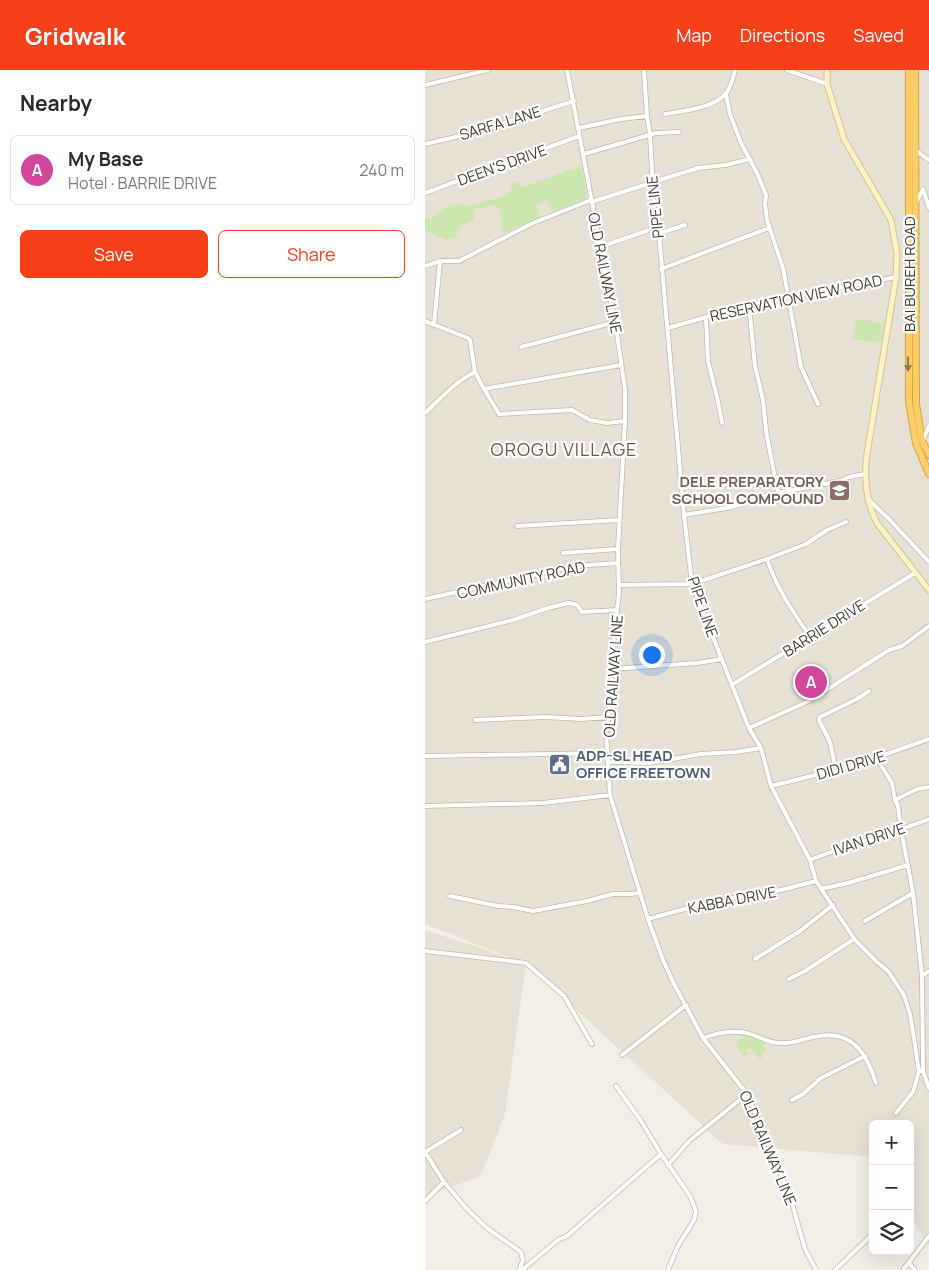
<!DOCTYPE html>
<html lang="en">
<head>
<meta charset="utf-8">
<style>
	:root { --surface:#fff; --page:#f2f2f3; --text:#2b2b33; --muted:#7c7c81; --line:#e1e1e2; --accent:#f5401a }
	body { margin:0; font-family:Manrope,sans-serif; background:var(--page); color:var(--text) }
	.controls { position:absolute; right:15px; bottom:15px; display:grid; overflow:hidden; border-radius:8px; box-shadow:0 5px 20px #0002 }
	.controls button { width:45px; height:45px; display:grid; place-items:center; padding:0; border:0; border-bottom:1px solid var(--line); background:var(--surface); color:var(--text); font:25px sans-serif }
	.you { position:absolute; left:226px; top:584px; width:18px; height:18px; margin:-12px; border:4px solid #fff; border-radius:50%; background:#1a73e8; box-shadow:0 0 0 8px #1a73e833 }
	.badge { display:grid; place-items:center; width:32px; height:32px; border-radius:50%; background:var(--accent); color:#fff; font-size:16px; font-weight:700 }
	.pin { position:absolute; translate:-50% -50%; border:2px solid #fff; box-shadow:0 1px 5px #0006 }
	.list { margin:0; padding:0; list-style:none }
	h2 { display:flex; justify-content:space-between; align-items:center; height:65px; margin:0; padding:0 20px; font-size:21px }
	h2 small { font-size:16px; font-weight:400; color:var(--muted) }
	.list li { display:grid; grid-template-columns:32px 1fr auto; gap:15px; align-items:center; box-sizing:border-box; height:70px; margin:0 10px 10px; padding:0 10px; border:1px solid var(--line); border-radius:8px }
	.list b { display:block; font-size:19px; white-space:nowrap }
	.list p { margin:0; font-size:16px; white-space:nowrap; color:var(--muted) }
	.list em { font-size:16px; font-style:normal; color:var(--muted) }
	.actions { display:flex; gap:10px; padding:15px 20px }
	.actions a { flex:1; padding:11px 0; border:1px solid var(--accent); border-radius:8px; text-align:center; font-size:18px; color:var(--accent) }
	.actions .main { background:var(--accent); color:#fff }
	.icon { flex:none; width:28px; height:28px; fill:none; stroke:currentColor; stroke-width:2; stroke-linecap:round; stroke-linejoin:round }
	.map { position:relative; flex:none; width:504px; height:1200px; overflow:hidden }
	header { display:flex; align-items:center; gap:30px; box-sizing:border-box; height:70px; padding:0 25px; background:var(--accent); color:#fff }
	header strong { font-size:24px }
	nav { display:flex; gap:28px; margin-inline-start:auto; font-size:18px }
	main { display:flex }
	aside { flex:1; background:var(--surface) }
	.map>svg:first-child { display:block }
	.residential { fill:#e6e1d4 }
	.green { fill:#cce6af }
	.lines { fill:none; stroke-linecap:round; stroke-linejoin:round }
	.street-casing { stroke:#beb7a9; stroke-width:5.5 }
	.secondary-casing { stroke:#d2c396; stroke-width:7 }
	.highway-casing { stroke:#daa338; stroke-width:8 }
	.street { stroke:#fff; stroke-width:4 }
	.secondary { stroke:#fdf1c5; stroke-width:5 }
	.highway { stroke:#fbce69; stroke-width:6 }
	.oneway { fill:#8e784a }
	.labels { text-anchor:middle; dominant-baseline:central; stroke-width:4.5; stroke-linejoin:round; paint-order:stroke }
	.street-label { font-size:15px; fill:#453f35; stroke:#fff }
	.education-label { font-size:15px; font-weight:bold; fill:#785e54; stroke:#fff; text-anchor:end }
	.service-label { font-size:15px; font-weight:bold; fill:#4e5e75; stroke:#fff; text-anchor:start }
	.quarter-label { font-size:18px; letter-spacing:1px; fill:#685d4d; stroke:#fff }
</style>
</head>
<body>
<header>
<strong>Gridwalk</strong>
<nav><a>Map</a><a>Directions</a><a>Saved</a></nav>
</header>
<main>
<aside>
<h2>Nearby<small></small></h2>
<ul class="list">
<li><span class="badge" style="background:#d1479c">A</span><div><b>My Base</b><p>Hotel · BARRIE DRIVE</p></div><em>240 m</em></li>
</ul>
<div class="actions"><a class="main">Save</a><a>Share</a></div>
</aside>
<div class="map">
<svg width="504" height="1200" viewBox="0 0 504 1200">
	<rect width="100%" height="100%" fill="#f2efe6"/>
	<!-- residential -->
	<path class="residential" d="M0,0h504v1176l-19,-32v-90h-37v33l-150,-13 -197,-180 -21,150 -23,59 -7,5 -50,19v-267l89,29 -89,-35z"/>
	<!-- green -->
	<path class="green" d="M156,96l6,32 -35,14 -6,-11 -9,4 3,12 -37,16 -3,-20 -4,-8 -21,4 -1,11 -13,6 -5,11 -9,3 -22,-9v-13l6,1 15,-12 14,-5 5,4 34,-8 13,-7 -2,-8 6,-1 6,5z
		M431,249l28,4 -3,20 -28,-4z
		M324,964l19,8v3l-7,-1 4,5 -4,7 2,3 -4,1c-3,-9 -6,-12 -14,-11l3,4 -3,4 -3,-1 -1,-5 -6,-5 5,-7 7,1 -9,-5z"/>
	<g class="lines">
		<defs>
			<path id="street" d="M142,0l50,264 8,55v32l-7,128 1,45 -5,39 -5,84 -3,13 4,65 38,124 15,41 10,22 30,56 44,56 43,102 15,53 11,21
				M219,0l3,46 3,18 5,94 4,6 25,281 8,69 57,144 12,20 10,38 39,74 6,21 39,59 22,22 11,9 16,24 6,19 9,57h4l6,17
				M362,0l40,14
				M0,15l63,-15
				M301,24l4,20 11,29 16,30 9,22 -1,9 2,16 16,48 18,99 17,37
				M240,44c18,-3 51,-6 62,-22 5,-7 6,-14 8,-22
				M154,58l42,-9 26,-3
				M0,74l48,-11 101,-32
				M490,80l14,10
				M159,84l72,-21 23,-1
				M0,123l154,-57
				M492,131l6,-12 6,19
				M166,132l107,-34 28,-3 24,-6
				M232,164l28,-9
				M175,177l55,-19
				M0,196l15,-5h19l74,-38 58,-23
				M236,199l108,-41
				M324,235l6,61 8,34 3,31 12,62
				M281,247l2,44 10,40 4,22
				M0,251l43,17 2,2 5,32 9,17 137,-24
				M9,255l6,-64
				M243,258l81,-23 147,-28
				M96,277l94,-25
				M59,319l15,25 73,-4 18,10 17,3 18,-2
				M0,343c16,-15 30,-31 50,-41
				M498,370l6,-14
				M444,430l20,19 40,43
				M259,445l48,-8 40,-13 68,-13 9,-4 16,-3
				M92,456l102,-6
				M138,483l55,-4
				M342,489c9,28 26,54 43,77
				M194,515l73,-1 75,-25 39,-15 21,-14 19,-8
				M0,529l150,-33 43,-3
				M0,572l88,-22 35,-12 21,-5 8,2 5,7 35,-2
				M187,599l85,-6 25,-4
				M308,614l182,-111
				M50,650l71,-3 35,2 28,-2
				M324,658l60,-27 80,-51 13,-4 27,-20
				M0,686l183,-3
				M452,689l15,24 3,17 3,6 3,23 12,64 9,83 1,95
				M184,692l41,1 51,-9 35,-2 25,-4
				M411,700l-6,-28 -11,-22 1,-3 37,-18 12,-8
				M346,716l85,-21 73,-26
				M470,730l22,-11 12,-2
				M0,736l118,-3 67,-8
				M385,790c39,-16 80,-26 119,-41
				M396,819l27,-6 60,-18
				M25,826l48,10 15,1 20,4 54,-10 26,-7h17l10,-1
				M223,849l66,-18 67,-11 35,-9
				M440,851l48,-28
				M0,881l101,12 38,33 28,48
				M330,889l45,-28 33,-26
				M497,906l7,-5
				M364,909l16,-8 49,-32
				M278,968c16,-6 34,-9 50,-3 8,3 16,7 25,8 15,2 28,-6 42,-7 34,-5 47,19 56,47
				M197,985l64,-50
				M191,1016l25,35 20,33 29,42 6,15 -2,9 -16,26 -10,24
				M367,1030l11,-6 18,-16 44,-22
				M471,1043l17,-21 6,-21
				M243,1095l21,-24 58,-47
				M19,1112l23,27 20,19 34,24 2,8 -4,10
				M0,1131l19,-19 -19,-30 36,-22
				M484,1193l6,7
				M97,1200l36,-30 9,-4 94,-82
				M410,1200l38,-36
				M478,1200l26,-34"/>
			<path id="secondary" d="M402,0v14l17,55 47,81 6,34 -1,23 -30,183c-1,23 0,42 11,63l52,67"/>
			<path id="highway" d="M484,0v332l7,41 13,31
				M490,0l1,334 6,37 7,14"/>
		</defs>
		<!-- street casing -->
		<use href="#street" class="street-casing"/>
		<!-- secondary casing -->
		<use href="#secondary" class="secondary-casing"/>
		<!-- highway casing -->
		<use href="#highway" class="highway-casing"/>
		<!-- street -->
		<use href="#street" class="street"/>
		<!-- secondary -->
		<use href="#secondary" class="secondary"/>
		<!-- highway -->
		<use href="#highway" class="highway"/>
	</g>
	<!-- one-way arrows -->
	<defs><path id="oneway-solid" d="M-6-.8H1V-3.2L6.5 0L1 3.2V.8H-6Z" transform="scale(1.25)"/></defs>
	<use class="oneway" href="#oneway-solid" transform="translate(483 294) rotate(89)"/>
	<!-- icons -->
	<defs>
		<symbol id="school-square" viewBox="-11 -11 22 22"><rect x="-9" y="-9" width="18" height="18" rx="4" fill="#8d6e63" stroke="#fff"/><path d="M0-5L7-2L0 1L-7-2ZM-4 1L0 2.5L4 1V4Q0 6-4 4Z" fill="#fff"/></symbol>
		<symbol id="civic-square" viewBox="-11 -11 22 22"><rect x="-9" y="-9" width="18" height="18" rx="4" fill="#5c6f8a" stroke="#fff"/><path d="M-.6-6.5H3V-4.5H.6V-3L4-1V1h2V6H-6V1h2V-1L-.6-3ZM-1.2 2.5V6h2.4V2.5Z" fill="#fff"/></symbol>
	</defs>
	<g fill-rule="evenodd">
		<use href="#school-square" x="402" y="408" width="25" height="25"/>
		<use href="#civic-square" x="122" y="682" width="25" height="25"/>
	</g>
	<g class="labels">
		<!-- street labels -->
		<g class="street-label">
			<text transform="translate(75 53) rotate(-17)">SARFA LANE</text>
			<text transform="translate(77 95) rotate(-20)">DEEN'S DRIVE</text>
			<text transform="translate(230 137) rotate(-96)">PIPE LINE</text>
			<text transform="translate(180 203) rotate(79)">OLD RAILWAY LINE</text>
			<text transform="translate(484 204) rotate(-90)">BAI BUREH ROAD</text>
			<text transform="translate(371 228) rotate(-12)">RESERVATION VIEW ROAD</text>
			<text transform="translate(96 510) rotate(-12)">COMMUNITY ROAD</text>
			<text transform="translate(278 537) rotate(71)">PIPE LINE</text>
			<text transform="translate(399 558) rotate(-32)">BARRIE DRIVE</text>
			<text transform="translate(188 606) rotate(-86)">OLD RAILWAY LINE</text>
			<text transform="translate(426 695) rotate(-16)">DIDI DRIVE</text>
			<text transform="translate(444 769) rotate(-18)">IVAN DRIVE</text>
			<text transform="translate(307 830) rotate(-11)">KABBA DRIVE</text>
			<text transform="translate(343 1078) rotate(67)">OLD RAILWAY LINE</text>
		</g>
		<!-- education labels -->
		<g class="education-label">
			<text x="399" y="411">DELE PREPARATORY<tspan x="399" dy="17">SCHOOL COMPOUND</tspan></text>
		</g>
		<!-- service labels -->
		<g class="service-label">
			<text x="151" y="685">ADP-SL HEAD<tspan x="151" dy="17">OFFICE FREETOWN</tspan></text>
		</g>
		<!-- quarter labels -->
		<g class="quarter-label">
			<text x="139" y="379">OROGU VILLAGE</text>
		</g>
	</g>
</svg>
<div class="controls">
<button>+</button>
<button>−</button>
<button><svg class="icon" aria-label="layers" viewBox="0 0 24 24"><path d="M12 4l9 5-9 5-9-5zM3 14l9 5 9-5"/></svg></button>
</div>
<div class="you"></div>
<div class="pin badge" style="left:386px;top:612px;background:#d1479c">A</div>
</div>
</main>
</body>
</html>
